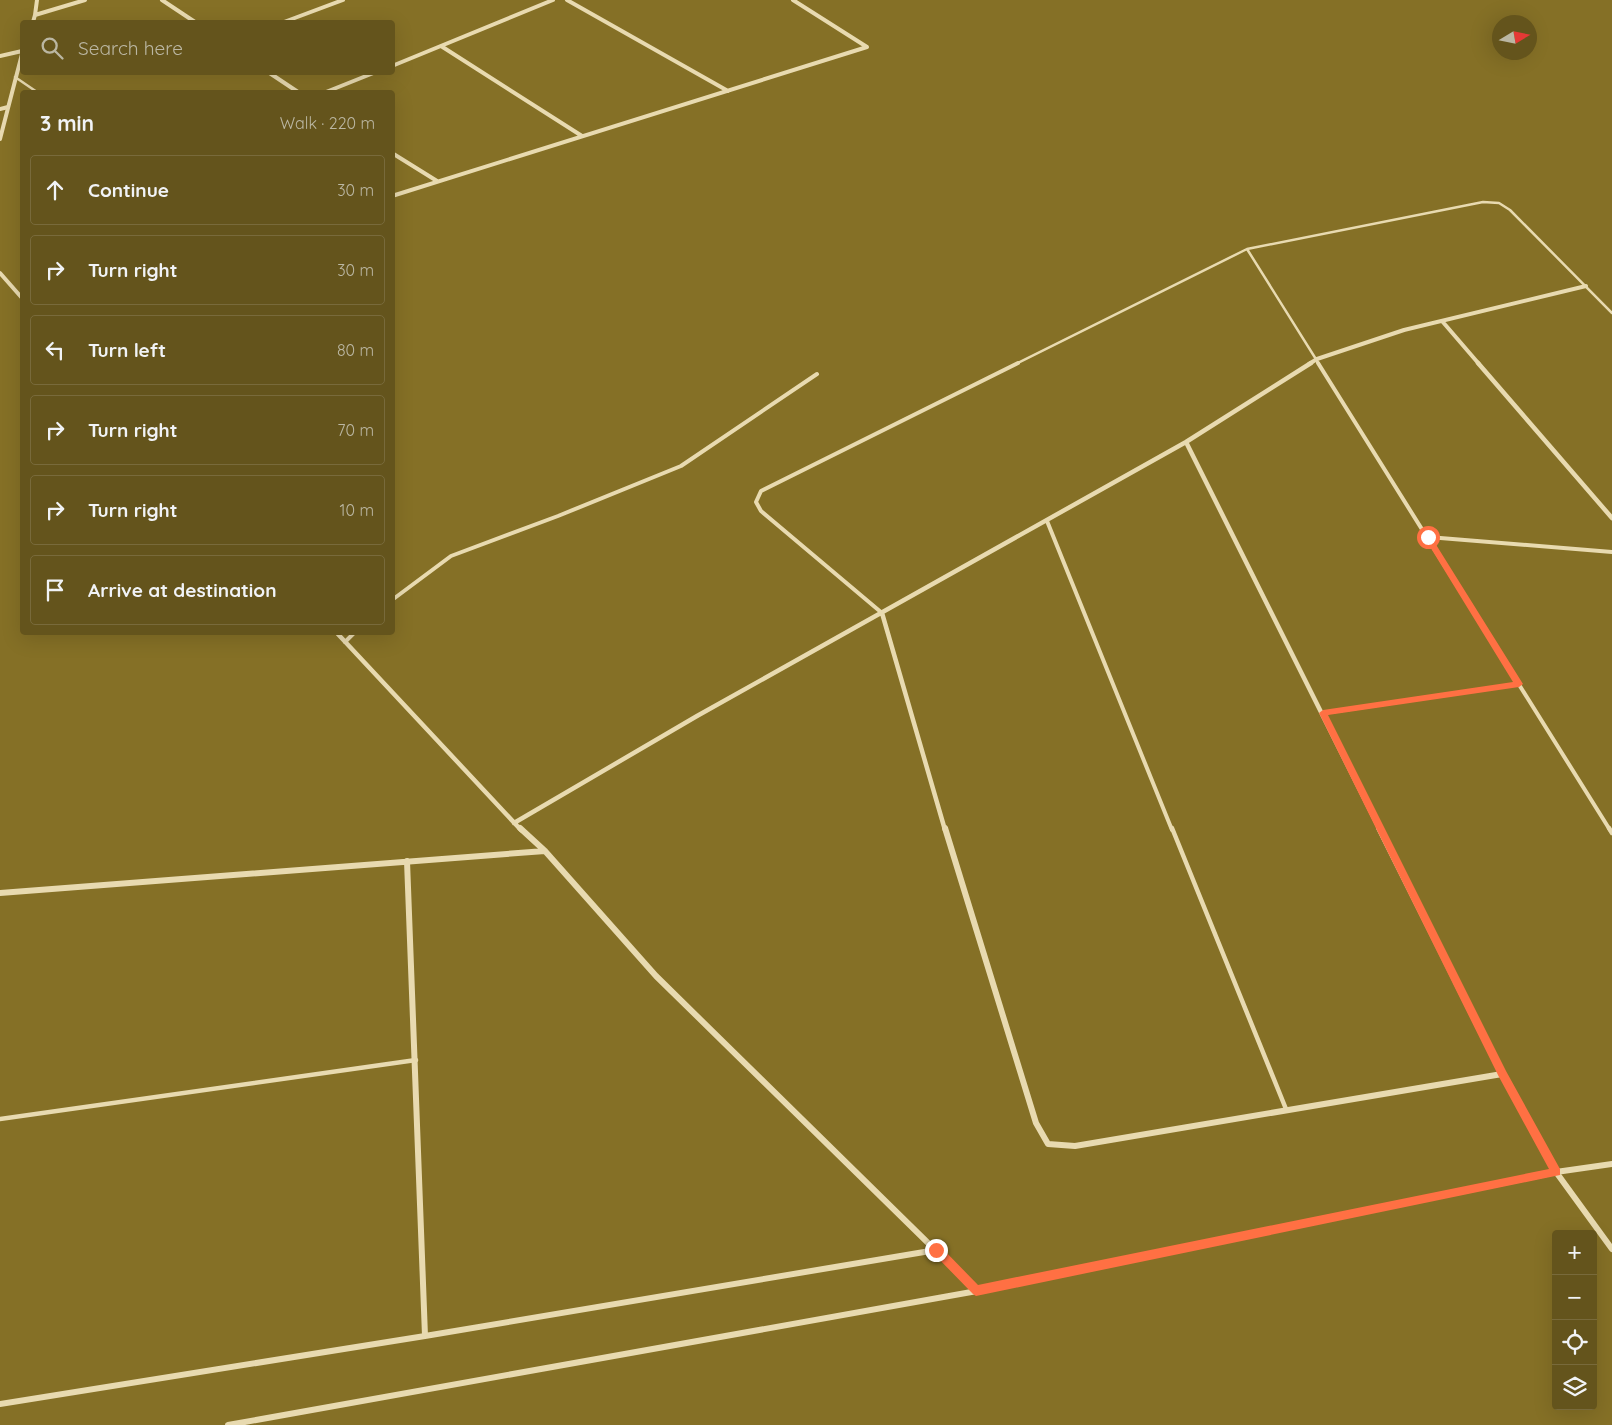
<!DOCTYPE html>
<html lang="en">
<head>
<meta charset="utf-8">
<style>
	:root { --surface:#64541c; --page:#6a5a25; --text:#f1f3f6; --muted:#bbb7a3; --line:#786a3b }
	body { margin:0; font-family:Quicksand,sans-serif; background:var(--page); color:var(--text) }
	.controls { position:absolute; right:15px; bottom:15px; display:grid; overflow:hidden; border-radius:5px; box-shadow:0 5px 20px #0002 }
	.controls button { width:45px; height:45px; display:grid; place-items:center; padding:0; border:0; border-bottom:1px solid var(--line); background:var(--surface); color:var(--text); font:25px sans-serif }
	.compass { position:absolute; left:1492px; top:15px; width:45px; height:45px; border-radius:50%; background:var(--surface); box-shadow:0 5px 20px #0002; rotate:80deg }
	.stop { position:absolute; width:15px; height:15px; margin:-11px; border:4px solid #ff7043; border-radius:50%; background:#fff }
	.stop.end { background:#ff7043; border-color:#fff; box-shadow:0 1px 5px #0008 }
	.list { margin:0; padding:0; list-style:none }
	h2 { display:flex; justify-content:space-between; align-items:center; height:65px; margin:0; padding:0 20px; font-size:21px }
	h2 small { font-size:16px; font-weight:400; color:var(--muted) }
	.list li { display:grid; grid-template-columns:32px 1fr auto; gap:15px; align-items:center; box-sizing:border-box; height:70px; margin:0 10px 10px; padding:0 10px; border:1px solid var(--line); border-radius:5px }
	.list b { display:block; font-size:19px; white-space:nowrap }
	.list em { font-size:16px; font-style:normal; color:var(--muted) }
	.icon { flex:none; width:28px; height:28px; fill:none; stroke:currentColor; stroke-width:2; stroke-linecap:round; stroke-linejoin:round }
	.map { position:relative; flex:none; width:1612px; height:1425px; overflow:hidden }
	.search { position:absolute; background:var(--surface); box-shadow:0 5px 20px #0002; left:20px; top:20px; width:375px; height:55px; display:flex; align-items:center; gap:12px; box-sizing:border-box; padding:0 18px; border-radius:5px; color:var(--muted); font-size:19px }
	.panel { position:absolute; background:var(--surface); box-shadow:0 5px 20px #0002; left:20px; top:90px; width:375px; height:545px; border-radius:5px }
	.map>svg:first-child { display:block }
	.lines { fill:none; stroke-linecap:round; stroke-linejoin:round }
	.lane-far2 { stroke:#e8dab0; stroke-width:2.5 }
	.lane-far1 { stroke:#e8dab0; stroke-width:4 }
	.lane { stroke:#e8dab0; stroke-width:4.5 }
	.street-far2 { stroke:#e8dab0; stroke-width:4 }
	.street-far1 { stroke:#e8dab0; stroke-width:4.5 }
	.street { stroke:#e8dab0; stroke-width:6 }
	.route { fill:#ff7043 }
</style>
</head>
<body>
<div class="map">
<svg width="1612" height="1425" viewBox="0 0 1612 1425">
	<rect width="100%" height="100%" fill="#857026"/>
	<g class="lines">
		<!-- lane-far2 -->
		<path class="lane-far2" d="M15,77l22,15
			M1247,249l72,115
			M1016,364l231,-115 236,-47 16,1 11,7 102,103"/>
		<!-- lane-far1 -->
		<path class="lane-far1" d="M1318,363l292,467
			M1047,521l125,309
			M1428,537l184,15
			M392,600l59,-44 107,-40 123,-50 136,-92
			M882,613l-121,-102 -5,-9 5,-11 257,-128
			M345,642l10,-10
			M1323,713l196,-29"/>
		<!-- lane -->
		<path class="lane" d="M1172,828l114,281
			M1609,828l3,5
			M0,1119l416,-59"/>
		<!-- street-far2 -->
		<path class="street-far2" d="M162,0l33,22
			M567,0l161,91
			M35,15l2,-15
			M33,22l2,-7 50,-15
			M284,22l59,-22
			M441,46l141,90
			M0,56l22,-5
			M392,66l161,-66
			M268,72l30,20
			M326,92l50,-20
			M0,109l8,-2
			M0,139l22,-85
			M392,153l45,28
			M392,196l475,-149 -74,-47
			M0,273l22,25
			M1442,321l37,43
			M1309,364l8,-5 87,-29 182,-44"/>
		<!-- street-far1 -->
		<path class="street-far1" d="M1478,363l134,155
			M1186,442l194,388
			M882,613l63,217
			M336,632l185,198
			M514,823l183,-107 489,-274 125,-79"/>
		<!-- street -->
		<path class="street" d="M520,828l25,23 111,125 321,315
			M945,828l91,295 12,21 27,2 427,-72
			M1379,828l123,246 54,98 56,77
			M407,861l18,475
			M0,893l545,-42
			M0,1404l425,-68 511,-86
			M228,1425l749,-134 579,-119 56,-8"/>
	</g>
	<!-- route -->
	<path class="route" d="M1425,535h5l93,149 -4,3 -191,28 178,356 54,98v6l-584,121 -3,-2 -40,-41 -2,-3 2,-4h7l38,39 571,-116 -50,-92 -180,-364 4,-3 190,-28 -89,-145z"/>
</svg>
<div class="controls">
<button>+</button>
<button>−</button>
<button><svg class="icon" aria-label="locate" viewBox="0 0 24 24"><circle cx="12" cy="12" r="6"/><path d="M12 2v4M12 18v4M2 12h4M18 12h4"/></svg></button>
<button><svg class="icon" aria-label="layers" viewBox="0 0 24 24"><path d="M12 4l9 5-9 5-9-5zM3 14l9 5 9-5"/></svg></button>
</div>
<svg class="compass" viewBox="-18 -18 36 36"><path d="M0-13l5 13h-10z" fill="#e53935"/><path d="M0 13l5-13h-10z" fill="#bbb7a3"/></svg>
<div class="stop" style="left:1428px;top:537px"></div>
<div class="stop end" style="left:936px;top:1250px"></div>
<div class="search"><svg class="icon" aria-label="search" viewBox="0 0 24 24"><circle cx="10" cy="10" r="6"/><path d="M15 15l6 6"/></svg>Search here</div>
<section class="panel">
<h2>3 min<small>Walk · 220 m</small></h2>
<ul class="list">
<li><svg class="icon" aria-label="ahead" viewBox="0 0 24 24"><path d="M12 20V5M6 11l6-6 6 6"/></svg><div><b>Continue</b></div><em>30 m</em></li>
<li><svg class="icon" aria-label="right" viewBox="0 0 24 24"><path d="M7 20v-9h11M14 6l5 5-5 5"/></svg><div><b>Turn right</b></div><em>30 m</em></li>
<li><svg class="icon" aria-label="left" viewBox="0 0 24 24"><path d="M17 20v-9H6M10 6l-5 5 5 5"/></svg><div><b>Turn left</b></div><em>80 m</em></li>
<li><svg class="icon" aria-label="right" viewBox="0 0 24 24"><path d="M7 20v-9h11M14 6l5 5-5 5"/></svg><div><b>Turn right</b></div><em>70 m</em></li>
<li><svg class="icon" aria-label="right" viewBox="0 0 24 24"><path d="M7 20v-9h11M14 6l5 5-5 5"/></svg><div><b>Turn right</b></div><em>10 m</em></li>
<li><svg class="icon" aria-label="arrive" viewBox="0 0 24 24"><path d="M6 21V4h12l-3 4 3 4H6"/></svg><div><b>Arrive at destination</b></div></li>
</ul>
</section>
</div>
</body>
</html>
